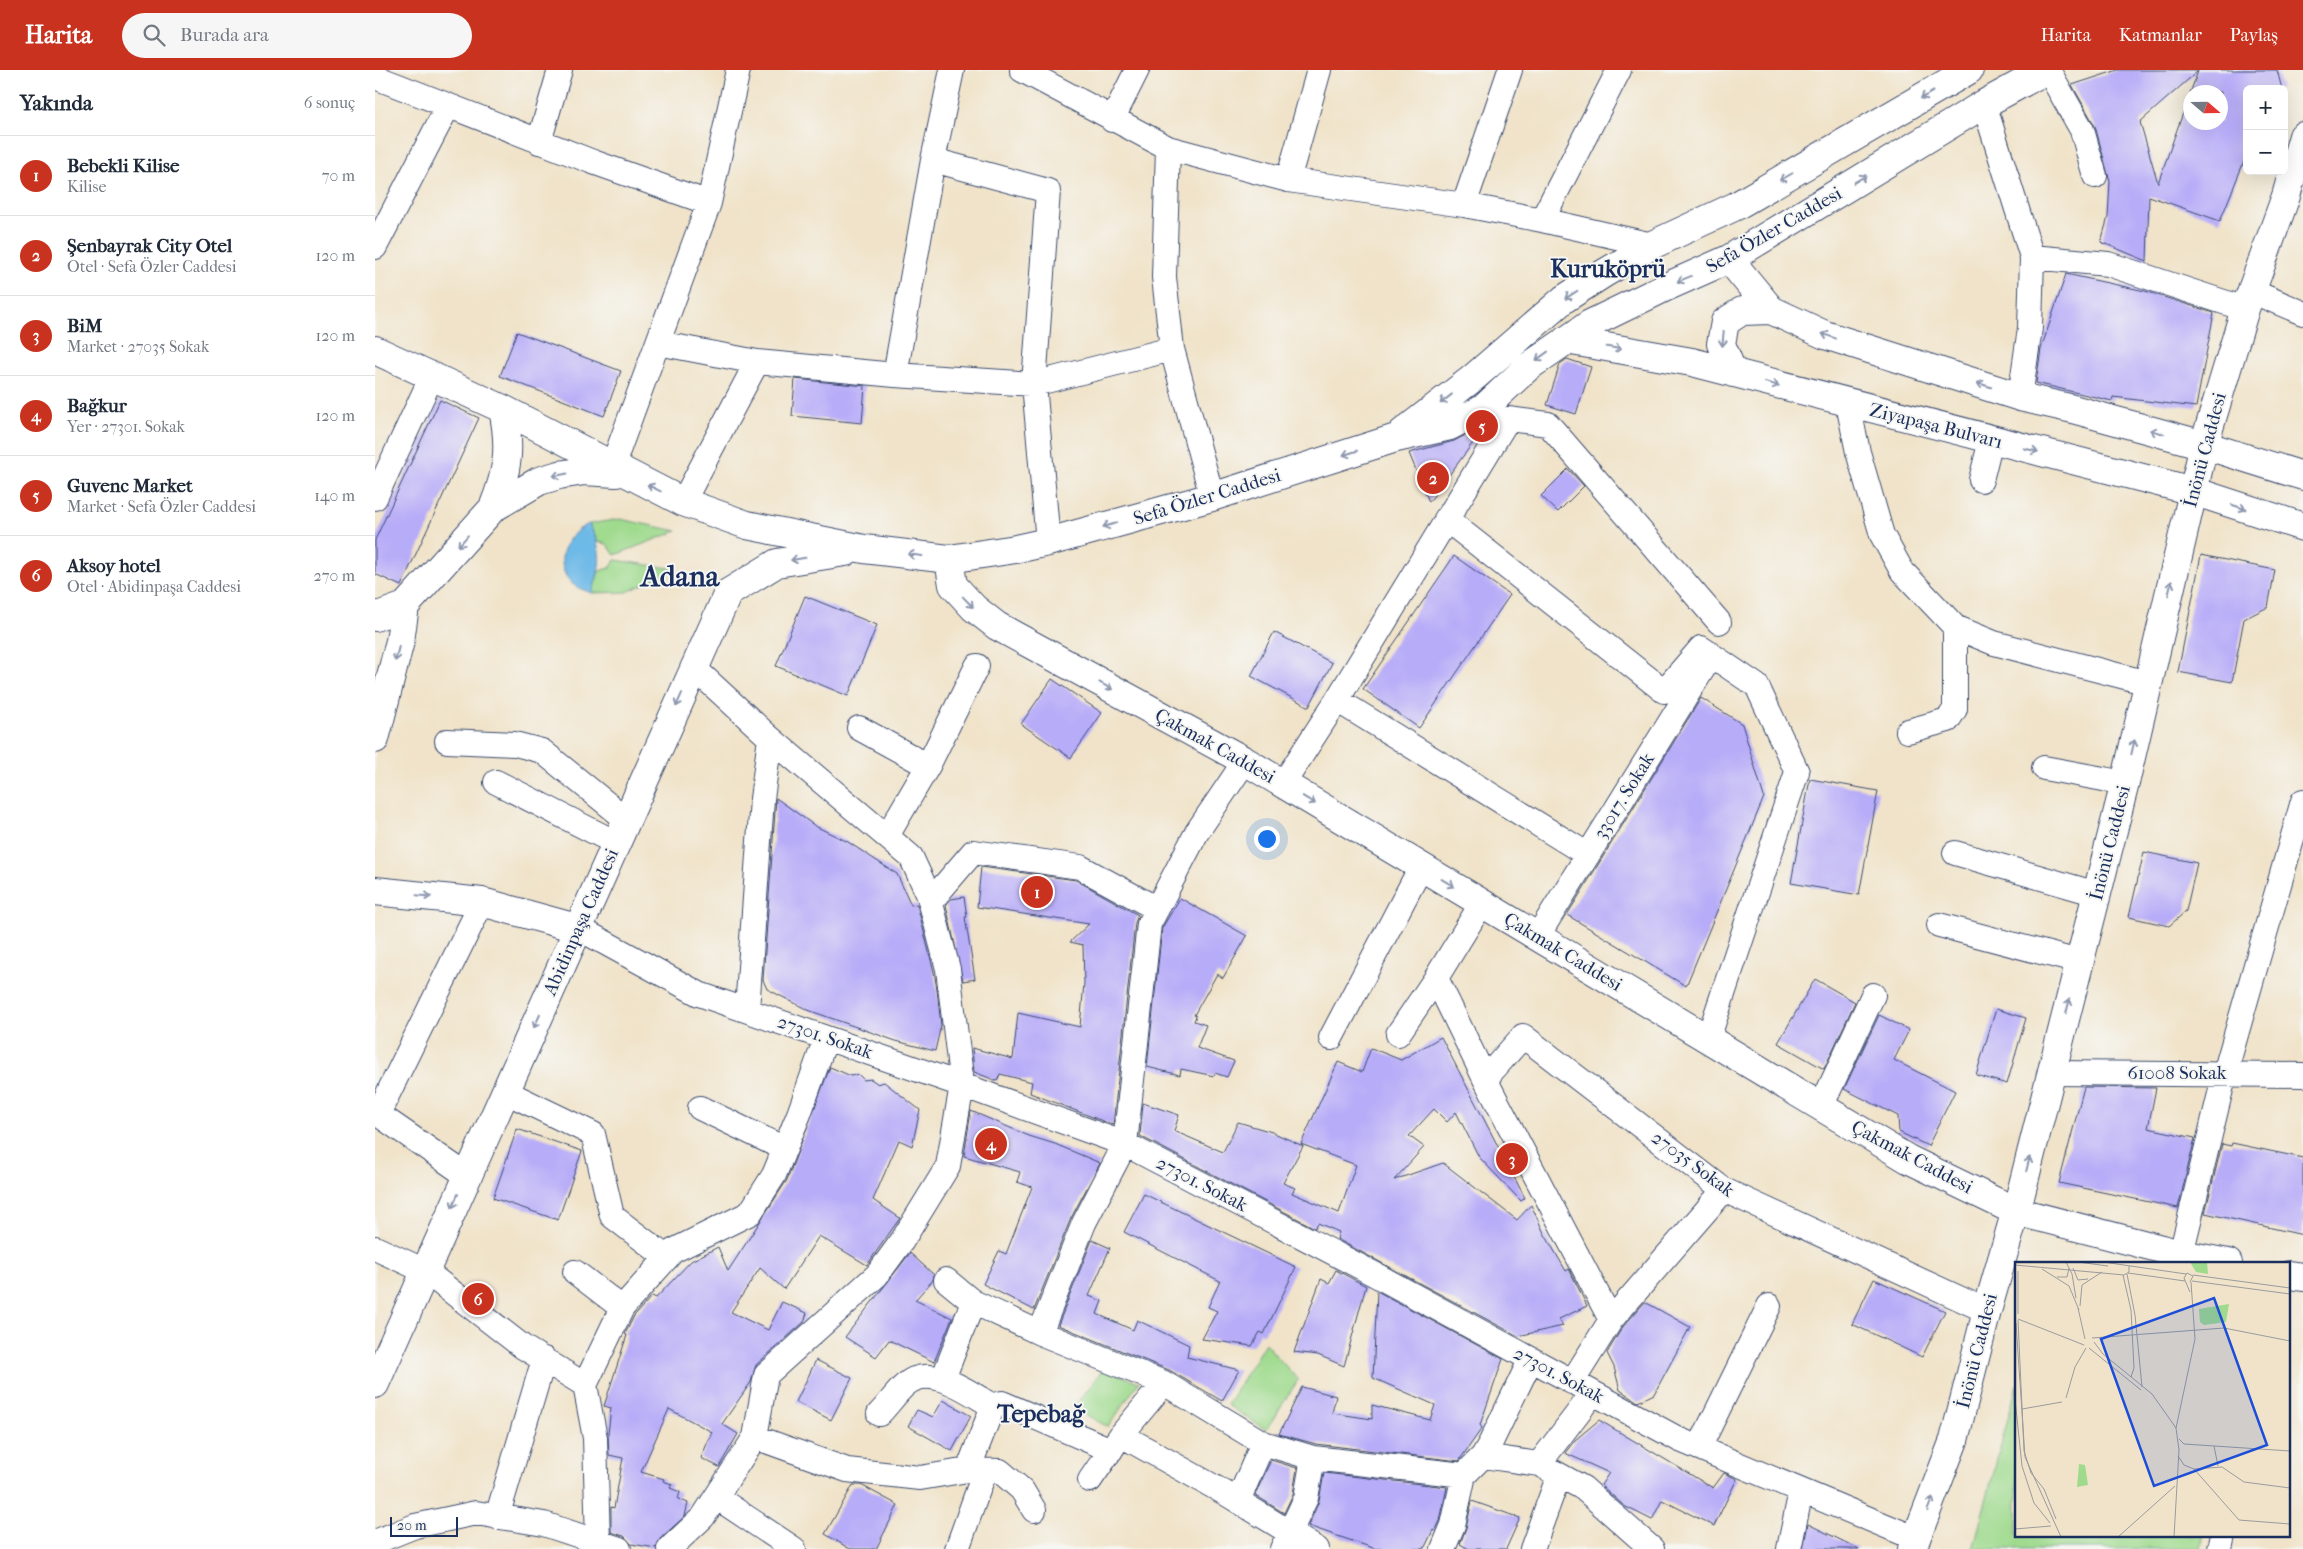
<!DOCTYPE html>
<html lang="tr">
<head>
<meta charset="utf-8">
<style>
	:root { --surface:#fff; --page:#f6f6f7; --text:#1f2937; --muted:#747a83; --line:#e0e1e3; --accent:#c8321e }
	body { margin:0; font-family:"IM FELL French Canon",serif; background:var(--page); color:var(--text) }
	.controls { position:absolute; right:15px; top:15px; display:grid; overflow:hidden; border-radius:8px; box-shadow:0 5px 20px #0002 }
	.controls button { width:45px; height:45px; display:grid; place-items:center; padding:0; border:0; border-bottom:1px solid var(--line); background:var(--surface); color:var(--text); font:25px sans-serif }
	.compass { position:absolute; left:1808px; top:15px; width:45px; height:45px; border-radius:50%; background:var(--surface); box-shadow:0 5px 20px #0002; rotate:110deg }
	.scale { position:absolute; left:15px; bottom:12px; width:68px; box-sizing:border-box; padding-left:5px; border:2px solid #1b2f5e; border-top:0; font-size:14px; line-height:18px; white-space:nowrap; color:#1b2f5e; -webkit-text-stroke:4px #f6f6f2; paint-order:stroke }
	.you { position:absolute; left:891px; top:768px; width:18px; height:18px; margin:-12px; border:4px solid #fff; border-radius:50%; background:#1a73e8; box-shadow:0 0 0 8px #1a73e833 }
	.badge { display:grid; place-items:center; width:32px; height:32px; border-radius:50%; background:var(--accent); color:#fff; font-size:16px; font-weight:700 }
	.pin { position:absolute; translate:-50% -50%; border:2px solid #fff; box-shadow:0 1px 5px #0006 }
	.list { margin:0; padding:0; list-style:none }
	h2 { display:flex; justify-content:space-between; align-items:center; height:65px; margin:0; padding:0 20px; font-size:21px }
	h2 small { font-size:16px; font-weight:400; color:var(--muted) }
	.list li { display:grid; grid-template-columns:32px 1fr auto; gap:15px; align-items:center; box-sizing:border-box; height:80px; padding:0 20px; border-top:1px solid var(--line) }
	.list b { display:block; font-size:19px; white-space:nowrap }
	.list p { margin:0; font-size:16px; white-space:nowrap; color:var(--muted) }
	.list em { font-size:16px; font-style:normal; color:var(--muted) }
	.icon { flex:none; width:28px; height:28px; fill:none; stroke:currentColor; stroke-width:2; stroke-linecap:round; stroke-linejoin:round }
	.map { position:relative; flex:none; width:1928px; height:1479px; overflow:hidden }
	header { display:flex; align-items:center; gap:30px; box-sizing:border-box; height:70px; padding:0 25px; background:var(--accent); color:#fff }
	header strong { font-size:24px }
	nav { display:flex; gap:28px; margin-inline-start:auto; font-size:18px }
	.search { width:350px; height:45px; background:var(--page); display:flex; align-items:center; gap:12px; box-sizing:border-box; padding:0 18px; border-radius:28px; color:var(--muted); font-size:19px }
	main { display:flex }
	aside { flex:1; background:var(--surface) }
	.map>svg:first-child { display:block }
	.green { fill:#9fda8d; stroke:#5d8476 }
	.water { fill:#6db9e7; stroke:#4474a2 }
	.building { fill:#b7acf8; fill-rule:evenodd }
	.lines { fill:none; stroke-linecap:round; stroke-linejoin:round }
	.minor-casing { stroke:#3b4a6e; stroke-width:26 }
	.secondary-casing { stroke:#3b4a6e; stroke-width:30 }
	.minor { stroke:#fff; stroke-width:24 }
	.secondary { stroke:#fff; stroke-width:28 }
	.oneway { stroke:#8d97ae }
	.labels { text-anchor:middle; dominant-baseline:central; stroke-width:4; stroke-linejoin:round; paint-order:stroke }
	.street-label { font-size:19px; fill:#1b2f5e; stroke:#f6f6f2 }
	.district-label { font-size:24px; font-weight:bold; fill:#1b2f5e; stroke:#f6f6f2 }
	.town-label { font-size:29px; font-weight:bold; fill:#1b2f5e; stroke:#f6f6f2 }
	.inset-road { fill:none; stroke:#9b9b9e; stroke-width:1 }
	.view { fill:#1d4ed8; fill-opacity:0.15; stroke:#1d4ed8; stroke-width:2.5 }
	.inset-edge { fill:none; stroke:#1b2f5e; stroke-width:2.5 }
</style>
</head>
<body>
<header>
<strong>Harita</strong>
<div class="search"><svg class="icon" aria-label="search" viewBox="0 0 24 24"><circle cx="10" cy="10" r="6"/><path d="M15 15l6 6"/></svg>Burada ara</div>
<nav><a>Harita</a><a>Katmanlar</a><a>Paylaş</a></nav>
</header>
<main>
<aside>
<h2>Yakında<small>6 sonuç</small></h2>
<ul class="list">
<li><span class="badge">1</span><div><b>Bebekli Kilise</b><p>Kilise</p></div><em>70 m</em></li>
<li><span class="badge">2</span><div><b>Şenbayrak City Otel</b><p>Otel · Sefa Özler Caddesi</p></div><em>120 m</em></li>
<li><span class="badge">3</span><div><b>BiM</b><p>Market · 27035 Sokak</p></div><em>120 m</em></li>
<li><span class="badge">4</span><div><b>Bağkur</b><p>Yer · 27301. Sokak</p></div><em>120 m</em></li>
<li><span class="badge">5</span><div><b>Guvenc Market</b><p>Market · Sefa Özler Caddesi</p></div><em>140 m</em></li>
<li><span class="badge">6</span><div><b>Aksoy hotel</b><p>Otel · Abidinpaşa Caddesi</p></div><em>270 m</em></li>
</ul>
</aside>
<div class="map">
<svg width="1928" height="1479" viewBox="0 0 1928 1479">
	<rect width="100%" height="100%" fill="#f6f6f2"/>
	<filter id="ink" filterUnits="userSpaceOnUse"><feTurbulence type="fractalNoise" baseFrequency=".02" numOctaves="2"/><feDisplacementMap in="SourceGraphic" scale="10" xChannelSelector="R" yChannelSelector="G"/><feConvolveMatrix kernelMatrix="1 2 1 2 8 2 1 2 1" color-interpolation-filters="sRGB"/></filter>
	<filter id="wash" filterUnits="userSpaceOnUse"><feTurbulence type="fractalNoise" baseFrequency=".0096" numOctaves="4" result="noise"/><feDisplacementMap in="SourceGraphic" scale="20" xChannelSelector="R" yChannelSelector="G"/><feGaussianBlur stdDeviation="1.12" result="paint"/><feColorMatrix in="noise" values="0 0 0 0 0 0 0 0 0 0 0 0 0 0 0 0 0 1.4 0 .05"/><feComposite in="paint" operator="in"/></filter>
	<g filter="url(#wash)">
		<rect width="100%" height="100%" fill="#f0e3c9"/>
		<!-- green -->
		<path class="green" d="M245,449l57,12 -62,24 -8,-11 -9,-2 -9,-18z
			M240,490l61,9 -49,23 -35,1 7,-22 11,-3z
			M890,1273l33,37 -32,50 -39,-25z
			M728,1299l36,13 -31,45 -34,-19z
			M1642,1315v150h187l-3,14h-228z"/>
		<!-- water -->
		<path class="water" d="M214,454c14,28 13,39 3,69 -8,-3 -19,-6 -24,-14 -15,-21 0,-47 21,-55z"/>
		<g id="blocks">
			<!-- building -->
			<path class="building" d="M1743,0h159l5,19h-35v65l-27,67 -71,-25 -2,65 -46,-19 7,-25 2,-35 -15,-56 -23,-41zM1823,1l-40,112 -18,-61zM1816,22h30v30h-30z
				M1691,204l79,17 69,22 -18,94 -83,-10 -1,4 -76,-18 5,-34z
				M142,262l104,39 -17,45 -104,-40z
				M1192,289l24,8 -15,47 -29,-9 13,-41z
				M420,309l70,7 -3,37 -70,-7z
				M65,330l39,18 -78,168 -26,-12v-34z
				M1099,361l4,5 -49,66 -20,-49 45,-12z
				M1193,399l16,17 -26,26 -17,-16z
				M1826,485l74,15 -7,37 -24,12 -12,63 -54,-10z
				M1079,486l56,39 -91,133 -56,-39z
				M430,526l72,29 -29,71 -72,-30z
				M899,562l58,31 -23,44 -58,-31z
				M677,609l50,34 -31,45 -50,-34z
				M1326,628l41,26 22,73 -78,189 -119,-71z
				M1435,709l68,12 -19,104 -68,-12z
				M401,728l39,28 33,16 49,32 14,31 6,-1 17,68 3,17 4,36 -6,26 -39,-10 -88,-31 -41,-21 -4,-9z
				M1769,782l53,11 -11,48 -17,15 -40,-9z
				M606,797l95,13 62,35 -3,8 -22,202 -83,-32 2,-11 -32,-8 -3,7 -23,-9 -2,-24 41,11 5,-46 62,14 4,-44 -1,-38 -13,-3 19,-18 -112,-17z
				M589,827l3,20h-2l10,62 -12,2 -17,-76 5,-6z
				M805,828l67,38 -24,42 -6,-4 -23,41 2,1 -2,5 12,4 -9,23 37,13 -7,16 -12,-4 -1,3 -33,-7 -1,6 -33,-8 15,-139z
				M1440,909l40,23 -31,67 -46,-26z
				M1621,939l30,9 -19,66 -31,-9z
				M1504,945l30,15 -15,30 61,31 -27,55 -29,-14 -1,-16 -54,-27z
				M1066,967l84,161 -4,3 -42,-44 -23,-45 -9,10 -13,-13 -25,27 15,11 -30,33 49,-17 74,57 14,-15 13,28 22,38 3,-2 18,37 -28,13 4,7 -45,10 -181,-97 2,-7 -21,-9 -3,5 -175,-92 3,-33 36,12 -5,16 49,21 15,-30 34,10 31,14 -20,37 12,5 -3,5 47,20 17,-48 -55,-21 37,-82 24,10 9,-24 30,12z
				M455,997l21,9 7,-2 6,6 7,-1 7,5 6,-2 36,28 -8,36 -13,-6 -26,60 27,18 -33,47 -48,-29 -35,53 -24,-21 -29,44 37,18 14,-28 25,11 -3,9 -48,43 -5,17 -29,42 16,10 -19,33 -18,-9 11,-26 -43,-23 -28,63 23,7 -1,2 9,3 -2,4 10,4 -2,7 10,4 -3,13 -25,23 -4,9 -25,-4 -7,-8 -13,-4v-25l3,1 9,-50 -14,-3 -1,-21 3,-26 -7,-2 23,-71 -2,-1 9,-18 18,-20 4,2 35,-37 27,-14 10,24 59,-91z
				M1709,1017l72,1 -8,40 47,10 -17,70 -119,-25z
				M596,1041l58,25 26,8 45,19 -29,55 -37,92 -51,-26 16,-33 7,3 26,-67 -15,-5 3,-10 -56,-16z
				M142,1059l65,22 -24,69 -65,-22z
				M1857,1073l71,15v77l-98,-22 17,-69 9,2z
				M769,1124l152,73 -32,67 -4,-2 -8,14 -50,-7 15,-28 -9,-4 12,-26 -96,-49z
				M717,1170l18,8 -21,48 13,5 -5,13 36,16 4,-10 52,25 -2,12 52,13 -17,31 -53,-31 -111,-45z
				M535,1183l24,22 -1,5 -18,20 37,18 -18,44 -45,-22 -13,17 -31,-20z
				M961,1200l30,16 -22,80 -26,-11 -24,-3 27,-73 8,4z
				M1499,1209l71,32 -23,46 -70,-33z
				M1002,1221l126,68 -23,66 2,3 -23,33 -143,-17 -37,-10 23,-47 34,9 -4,17 40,6v-14l58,15 5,-15 -62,-27z
				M1270,1232l45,25 -36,67 -16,8 -18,-12 -6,-23 -7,-14 15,-25z
				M441,1290l36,18 -21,42 -35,-18z
				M568,1330l28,16 -19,35 -44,-25 9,-16 16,7z
				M1224,1350l114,68 11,-15 13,6 -23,47 -52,-26 -10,20 -28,-14 -23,-21 8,-12 -44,-20 10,-13z
				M896,1390l26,8 -4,26 -9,19 -29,-18z
				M949,1403l123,14 -7,34 -5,10 -2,-1 -9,19h-48l-68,-23 11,-25z
				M478,1415h8l37,20 -22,44h-26l-25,-15z
				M1097,1431l48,17 -14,31h-37l-9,-5 6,-16z
				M1433,1454l51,25h-56z"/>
		</g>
	</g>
	<g filter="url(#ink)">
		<use href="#blocks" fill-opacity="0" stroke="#3b4a6e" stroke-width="1"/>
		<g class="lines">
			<defs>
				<path id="minor" d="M647,0l146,78 120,32 176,25 78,15 110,25
					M1673,0l34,60 13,46
					M0,7l218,85 116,41
					M1609,34l48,153 76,7 137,45
					M737,50l25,-50
					M164,72l21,-72
					M793,78l-4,129 8,72 40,148
					M558,90l115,31 -14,193 14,158
					M913,110l31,-110
					M1089,135l46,-135
					M1167,150l77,-150
					M0,177l73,-141
					M1876,221l52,22
					M283,273l99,19 138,13 139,9 138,-35
					M520,305l38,-215 19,-90
					M1645,327l10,-69 2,-71
					M1473,334l10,48 24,83 20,36 53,56 39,16 154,40
					M237,397l97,-264 29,-133
					M1606,410l10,-40
					M0,428l57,-122
					M308,432l74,-140
					M1071,449l218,172 37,-43 56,38 40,86 -89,267
					M318,597l77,71 141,119 18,39 19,73 14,116 -14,81 -46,75 -25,34 -111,100 -11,62
					M962,630l251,155
					M484,658l69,38
					M1533,661l40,-11 7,-11v-82
					M72,671l68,3 27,7 85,69
					M1669,698l81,15
					M121,712l120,61
					M908,714l54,-84 171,-281 40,5 171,198
					M512,766l41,-70 49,-100
					M1580,783l142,41
					M556,831l42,-49 107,15 77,42
					M1564,855l140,37
					M205,859l119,65 263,91 163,59 249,130 306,166 237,99
					M1162,867l174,-281
					M1061,908l49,101 126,241
					M372,940l15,-211 8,-61
					M1023,964l38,-56 46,-75
					M956,968l90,-171
					M1676,1003l252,2
					M1110,1009l38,-43 201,154 263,121
					M129,1021l89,43 19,82 55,42
					M1446,1037l52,-112
					M325,1038l85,41
					M0,1042l91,63
					M3,1044l104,-212
					M0,1178l50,23 98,76 62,38
					M1806,1184l44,-181 78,-272
					M200,1202l47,36
					M571,1210l27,22 67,31 124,50 99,60 50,15 151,17
					M665,1263l44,-110 41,-79 24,-220 48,-92 48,-71
					M568,1309l30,-77
					M1197,1312l39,-62 113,-130
					M504,1344c9,-9 17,-21 26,-29 26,-23 64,8 88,21
					M746,1365l104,58 92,56
					M1324,1378l70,-142
					M1108,1386l56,8 44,24 69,61
					M1164,1394l54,-71
					M593,1400l25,-64 9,-3 109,47
					M715,1410l31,-45 43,-52
					M341,1427l78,52
					M863,1431l25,-58
					M122,1447l47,-158
					M0,1472l40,-16 61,-13 68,11 75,25
					M220,1479l3,-7 -3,-104 -10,-53 37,-77 51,-57 77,-38 24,-38 25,-61 27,-76
					M294,1479l34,-32 52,-80 92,33 73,8 48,-8 32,1 22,19 12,20
					M582,1479l28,-78
					M907,1479l24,-51 7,-40
					M1068,1479l10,-24 11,-50 19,-19 8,-14 40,-83
					M1157,1479l27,-74
					M1414,1479l12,-58
					M1845,1479l3,-14"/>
				<path id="secondary" d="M1354,189l42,51 54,25 195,62 49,11 135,37 99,31
					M1191,270l126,22 501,129 110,36
					M0,280l128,59 180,93 64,23 117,24 85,10 67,-10 32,-7 164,-45 184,-59 54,-12 34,-18 44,-41 62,-43 76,-37 63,-28 255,-155 62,-34
					M1358,303l-12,-29 4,-22 17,-11 29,-1
					M1027,363l71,-55 91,-79 39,-25 49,-29 84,-39 233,-136
					M118,438c15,-37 18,-60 10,-99
					M574,489l4,26 21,23 23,18 248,135 663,398 107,52 166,43 47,9
					M0,547l30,-11 88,-98 46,-27 20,-6 25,-4 32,2
					M0,669l25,-98 5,-35
					M0,821l107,11 98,27
					M1914,1205l14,2
					M0,1314l353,-791 49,-30 68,-11
					M1537,1479l42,-109 33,-129 34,-118 104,-410 79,-338 41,-136 41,-113 17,-60"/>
			</defs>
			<!-- minor casing -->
			<use href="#minor" class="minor-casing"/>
			<!-- secondary casing -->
			<use href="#secondary" class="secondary-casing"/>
			<!-- minor -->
			<use href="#minor" class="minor"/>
			<!-- secondary -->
			<use href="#secondary" class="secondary"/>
		</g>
		<!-- one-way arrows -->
		<defs><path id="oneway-shaft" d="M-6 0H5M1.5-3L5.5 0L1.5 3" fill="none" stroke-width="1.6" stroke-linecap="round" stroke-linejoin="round" transform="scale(1.25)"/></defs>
		<g class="oneway">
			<use href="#oneway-shaft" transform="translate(1552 25) rotate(150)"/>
			<use href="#oneway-shaft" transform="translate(1411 107) rotate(150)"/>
			<use href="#oneway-shaft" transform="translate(1485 109) rotate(-31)"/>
			<use href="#oneway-shaft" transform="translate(1309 209) rotate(157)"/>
			<use href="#oneway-shaft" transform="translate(1196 225) rotate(147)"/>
			<use href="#oneway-shaft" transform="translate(1454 266) rotate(-160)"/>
			<use href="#oneway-shaft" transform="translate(1348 269) rotate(95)"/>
			<use href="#oneway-shaft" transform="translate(1239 278) rotate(10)"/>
			<use href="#oneway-shaft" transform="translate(1167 286) rotate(144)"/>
			<use href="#oneway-shaft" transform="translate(1397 314) rotate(15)"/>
			<use href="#oneway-shaft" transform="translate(1609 315) rotate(-162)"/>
			<use href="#oneway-shaft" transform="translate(1071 329) rotate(142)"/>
			<use href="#oneway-shaft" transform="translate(1782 362) rotate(-165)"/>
			<use href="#oneway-shaft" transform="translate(1656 380) rotate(14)"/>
			<use href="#oneway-shaft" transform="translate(975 383) rotate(162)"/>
			<use href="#oneway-shaft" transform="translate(185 405) rotate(169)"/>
			<use href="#oneway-shaft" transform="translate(279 418) rotate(-154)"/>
			<use href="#oneway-shaft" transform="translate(1864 437) rotate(18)"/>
			<use href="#oneway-shaft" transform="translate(735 455) rotate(164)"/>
			<use href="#oneway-shaft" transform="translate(88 471) rotate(131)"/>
			<use href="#oneway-shaft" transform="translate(540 485) rotate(-173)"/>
			<use href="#oneway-shaft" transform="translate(423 489) rotate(171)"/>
			<use href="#oneway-shaft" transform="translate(1795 518) rotate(-77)"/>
			<use href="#oneway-shaft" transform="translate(593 532) rotate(46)"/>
			<use href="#oneway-shaft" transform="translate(22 584) rotate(104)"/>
			<use href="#oneway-shaft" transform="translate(731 616) rotate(29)"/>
			<use href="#oneway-shaft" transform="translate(304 630) rotate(114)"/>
			<use href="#oneway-shaft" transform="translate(1758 677) rotate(-77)"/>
			<use href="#oneway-shaft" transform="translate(934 730) rotate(31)"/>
			<use href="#oneway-shaft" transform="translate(1073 813) rotate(31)"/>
			<use href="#oneway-shaft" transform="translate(49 826) rotate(5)"/>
			<use href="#oneway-shaft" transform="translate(1693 936) rotate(-76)"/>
			<use href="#oneway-shaft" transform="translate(162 951) rotate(115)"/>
			<use href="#oneway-shaft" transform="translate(1653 1094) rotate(-76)"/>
			<use href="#oneway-shaft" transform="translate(80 1131) rotate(114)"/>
			<use href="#oneway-shaft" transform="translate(1555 1434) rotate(-69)"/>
		</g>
	</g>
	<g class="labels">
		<!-- street labels -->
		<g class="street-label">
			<text transform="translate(1399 160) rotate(-30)">Sefa Özler Caddesi</text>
			<text transform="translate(1561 356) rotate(14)">Ziyapaşa Bulvarı</text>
			<text transform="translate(1830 380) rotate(-75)">İnönü Caddesi</text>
			<text transform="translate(832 427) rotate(-17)">Sefa Özler Caddesi</text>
			<text transform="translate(840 676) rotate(29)">Çakmak Caddesi</text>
			<text transform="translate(1249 726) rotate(-58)">33017. Sokak</text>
			<text transform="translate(1735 773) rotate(-76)">İnönü Caddesi</text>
			<text transform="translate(206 852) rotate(-66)">Abidinpaşa Caddesi</text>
			<text transform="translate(1188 882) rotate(31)">Çakmak Caddesi</text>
			<text transform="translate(450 967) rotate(19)">27301. Sokak</text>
			<text x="1802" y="1003">61008 Sokak</text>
			<text transform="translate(1537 1087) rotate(28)">Çakmak Caddesi</text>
			<text transform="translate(1318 1094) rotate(36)">27035 Sokak</text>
			<text transform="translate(827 1114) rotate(27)">27301. Sokak</text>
			<text transform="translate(1602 1281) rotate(-76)">İnönü Caddesi</text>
			<text transform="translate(1184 1305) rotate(28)">27301. Sokak</text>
		</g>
		<!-- district labels -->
		<g class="district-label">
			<text x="1233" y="199">Kuruköprü</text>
			<text x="666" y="1344">Tepebağ</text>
		</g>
		<!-- town labels -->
		<g class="town-label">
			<text x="305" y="507">Adana</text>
		</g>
	</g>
	<!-- overview -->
	<g transform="translate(1640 1192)">
		<rect width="275" height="275" fill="#f0e3c9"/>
		<path d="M175,0h17l1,12 -12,-2zM214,42l-3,18 -22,3 -4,-3 -1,-13zM64,202l6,1 3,20 -11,2z" fill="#9fda8d"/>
		<path class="inset-road" d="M51,0l6,12 4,24M63,0l30,4M88,0l83,12M0,3l109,10 5,-3v-6M58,6l5,12 10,-1M27,7l27,17 10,24M113,11l57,8M112,12l8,41 7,72M108,13l8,35 3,58 -3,9M178,13l97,13M42,15h10l2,-9M177,19l98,13M175,20l3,-6 -6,-3 -3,5 6,14M65,44l2,-21 20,-13M63,46l7,31M3,52v-43M3,57l66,26M3,58l6,131 7,22 13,16 12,30M1,61l9,134 36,80M77,76l132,-10 66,13M79,80l9,12 49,40 24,34 3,22 -5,87M74,86l52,42M51,136l9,-31 11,-19M0,137l7,67 12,37 16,20M7,147l40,-7M161,166l19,-89 -4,-57M164,177l5,5 106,7M199,184l4,20M163,194l6,9 10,4 45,51 51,4M179,207l28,-2 22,15 46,6M0,267l36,-3M103,275l57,-51"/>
		<path class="view" d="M199,36l53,147 -113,41 -53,-147z"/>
		<rect width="275" height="275" class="inset-edge"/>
	</g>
</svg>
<div class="controls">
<button>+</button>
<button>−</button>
</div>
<svg class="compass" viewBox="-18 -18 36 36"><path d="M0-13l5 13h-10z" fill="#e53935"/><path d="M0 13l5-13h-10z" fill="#747a83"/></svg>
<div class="scale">20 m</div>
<div class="you"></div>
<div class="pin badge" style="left:662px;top:822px">1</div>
<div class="pin badge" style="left:1058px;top:408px">2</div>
<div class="pin badge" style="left:1137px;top:1089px">3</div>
<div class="pin badge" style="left:616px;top:1074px">4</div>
<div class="pin badge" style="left:1107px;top:356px">5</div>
<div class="pin badge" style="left:103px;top:1229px">6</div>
</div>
</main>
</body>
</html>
